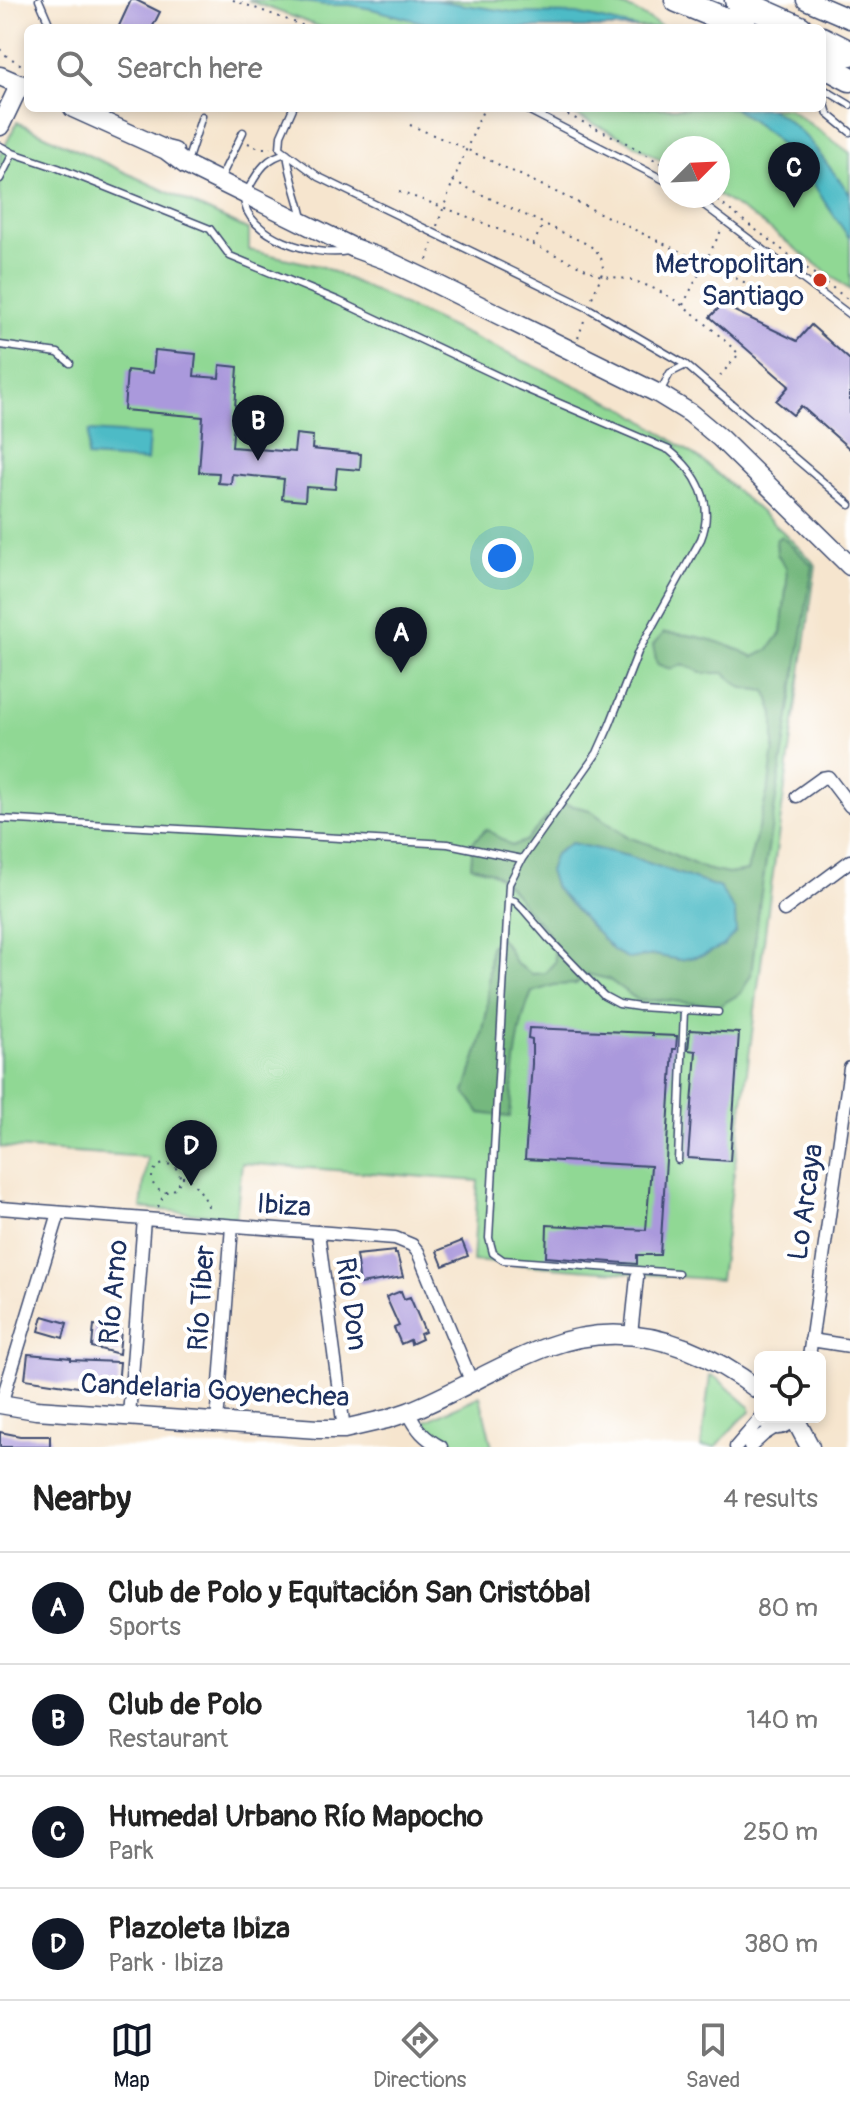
<!DOCTYPE html>
<html lang="en">
<head>
<meta charset="utf-8">
<style>
	:root { --surface:#fff; --page:#f2f2f2; --text:#222; --muted:#767676; --line:#e0e0e0; --accent:#111827 }
	body { margin:0; font-family:Pangolin,sans-serif; background:var(--page); color:var(--text) }
	.controls { position:absolute; right:24px; bottom:24px; display:grid; overflow:hidden; border-radius:12px; box-shadow:0 4px 12px #0003 }
	.controls button { width:72px; height:72px; display:grid; place-items:center; padding:0; border:0; border-bottom:2px solid var(--line); background:var(--surface); color:var(--text); font:40px sans-serif }
	.compass { position:absolute; left:658px; top:136px; width:72px; height:72px; border-radius:50%; background:var(--surface); box-shadow:0 4px 12px #0003; rotate:66deg }
	.you { position:absolute; left:502px; top:558px; width:28px; height:28px; margin:-20px; border:6px solid #fff; border-radius:50%; background:#1a73e8; box-shadow:0 0 0 12px #1a73e833 }
	.badge { display:grid; place-items:center; width:52px; height:52px; border-radius:50%; background:var(--accent); color:#fff; font-size:26px; font-weight:700 }
	.pin { position:absolute; translate:-50% -66px; filter:drop-shadow(0 2px 4px #0008) }
	.pin::after { content:''; position:absolute; top:42px; width:28px; height:24px; background:inherit; clip-path:polygon(0 0,100% 0,50% 100%) }
	.list { margin:0; padding:0; list-style:none }
	h2 { display:flex; justify-content:space-between; align-items:center; height:104px; margin:0; padding:0 32px; font-size:34px }
	h2 small { font-size:26px; font-weight:400; color:var(--muted) }
	.list li { display:grid; grid-template-columns:52px 1fr auto; gap:24px; align-items:center; box-sizing:border-box; height:112px; padding:0 32px; border-top:2px solid var(--line) }
	.list b { display:block; font-size:30px; white-space:nowrap }
	.list p { margin:0; font-size:26px; white-space:nowrap; color:var(--muted) }
	.list em { font-size:26px; font-style:normal; color:var(--muted) }
	.icon { flex:none; width:44px; height:44px; fill:none; stroke:currentColor; stroke-width:2; stroke-linecap:round; stroke-linejoin:round }
	.map { position:relative; flex:none; width:850px; height:1447px; overflow:hidden }
	.search { position:absolute; background:var(--surface); box-shadow:0 4px 12px #0003; left:24px; right:24px; top:24px; height:88px; display:flex; align-items:center; gap:20px; box-sizing:border-box; padding:0 28px; border-radius:12px; color:var(--muted); font-size:30px }
	.sheet { height:552px; background:var(--surface) }
	nav { display:flex; justify-content:space-around; align-items:center; box-sizing:border-box; height:112px; border-top:2px solid var(--line); background:var(--surface); font-size:22px; color:var(--muted) }
	nav a { display:grid; justify-items:center; gap:4px }
	nav .on { color:var(--accent) }
	.map>svg:first-child { display:block }
	.green { fill:#90d894; stroke:#568479; stroke-width:2 }
	.forest { fill:#74b87e; stroke:#48746e; stroke-width:2; fill-rule:evenodd }
	.water { fill:#4dbbc6; stroke:#347592; stroke-width:2 }
	.building { fill:#aa99dc }
	.lines { fill:none; stroke-linecap:round; stroke-linejoin:round }
	.lane-casing { stroke:#3c4a6f; stroke-width:9 }
	.street-casing { stroke:#3c4a6f; stroke-width:15 }
	.secondary-casing { stroke:#3c4a6f; stroke-width:21 }
	.highway-casing { stroke:#3c4a6f; stroke-width:27 }
	.path { stroke:#3c4a6f; stroke-width:2; stroke-dasharray:2 6; stroke-linecap:butt }
	.lane { stroke:#fff; stroke-width:6 }
	.street { stroke:#fff; stroke-width:12 }
	.secondary { stroke:#fff; stroke-width:18 }
	.highway { stroke:#fff; stroke-width:24 }
	.poi-dot { fill:#c8321e; stroke:#fff; stroke-width:3 }
	.labels { text-anchor:middle; dominant-baseline:central; stroke-width:8; stroke-linejoin:round; paint-order:stroke }
	.poi-label { font-size:28px; fill:#1b2f5e; stroke:#fff; text-anchor:end }
	.street-label { font-size:28px; fill:#1b2f5e; stroke:#fff }
</style>
</head>
<body>
<div class="map">
<svg width="850" height="1447" viewBox="0 0 850 1447">
	<rect width="100%" height="100%" fill="#fff"/>
	<filter id="ink" filterUnits="userSpaceOnUse"><feTurbulence type="fractalNoise" baseFrequency=".0125" numOctaves="2"/><feDisplacementMap in="SourceGraphic" scale="16" xChannelSelector="R" yChannelSelector="G"/><feConvolveMatrix kernelMatrix="1 2 1 2 8 2 1 2 1" color-interpolation-filters="sRGB"/></filter>
	<filter id="wash" filterUnits="userSpaceOnUse"><feTurbulence type="fractalNoise" baseFrequency=".006" numOctaves="4" result="noise"/><feDisplacementMap in="SourceGraphic" scale="32" xChannelSelector="R" yChannelSelector="G"/><feGaussianBlur stdDeviation="1.8" result="paint"/><feColorMatrix in="noise" values="0 0 0 0 0 0 0 0 0 0 0 0 0 0 0 0 0 1.4 0 .05"/><feComposite in="paint" operator="in"/></filter>
	<g filter="url(#wash)">
		<rect width="100%" height="100%" fill="#f6e5ce"/>
		<!-- green -->
		<path class="green" d="M248,0h355l30,10 31,18h-341z
			M561,108h227l62,45v137l-91,-69 -41,-26v-47h-48v17l-49,-28z
			M17,122l232,108v20l74,17 305,143 75,51 80,71 33,33 -47,337 -49,378 -247,-19 5,-80 -236,-18 -6,54 -95,-9 6,-51 -147,-10v-991z
			M710,1376l8,3 32,28v5l-14,12 -20,23h-15z
			M480,1396l12,51h-30l-16,-3 -31,-18z"/>
		<!-- forest -->
		<path class="forest" d="M781,536l32,30 -53,333 -9,76 -10,18 -22,13 -56,-6 -24,1 -31,-22 -21,-5 -11,10 -22,1 -22,7c-17,39 -18,83 -22,125l-30,-4 -15,-21 15,-48 7,-33 3,-64 9,-10 9,11 7,15 17,11 13,-1 10,-11c-1,-33 -12,-31 -30,-55 -17,-23 -25,-36 -54,-41l2,-24 13,-13 26,17 13,-5 36,-38 29,7 37,27 28,9 50,23 23,5 19,-3 22,-85 5,-39v-33l-8,-23 -23,-3 -19,-15h-21l-20,-9 -13,5 -13,-5 -4,-19 11,-12c33,1 61,9 90,24l14,-7 13,-17 6,-52 -1,-13 -9,-14 -1,-14zM571,843l57,13 92,32 -16,67 -24,5 -26,-5 -25,4 -15,-8 -59,-63 -6,-17 6,-17z"/>
		<!-- water -->
		<path class="water" d="M292,0h141l86,13 58,1 60,14h-194l-71,-19 -22,-4h-25z
			M734,108h36l17,12 21,19 42,55v45l-26,-38 -20,-33 -33,-33z
			M89,431l60,4 -2,26 -60,-4z
			M571,843l57,13 92,32 15,24 1,20 -13,14 -19,9 -24,5 -26,-5 -25,4 -15,-8 -59,-63 -6,-17 6,-17z"/>
		<g id="blocks">
			<!-- building -->
			<path class="building" d="M131,0h5l24,12 -8,16h-34z
				M722,305l75,36 14,-16 39,35v89l-49,-43 -8,9 -17,-14 13,-15 -79,-69z
				M155,350l41,4 -2,22 25,2 1,-13 18,2 -6,80 62,5 2,-18 17,2 -1,13 49,5 -1,16 -23,-2 -2,21 -29,-2 -1,14 -23,-2 2,-20 -52,-5 -1,10 -13,-1 1,-10 -20,-1 4,-55 -79,-7 3,-40 26,3z
				M529,1028l123,5v2l25,1 -1,13h-3l-13,206h-23v9l-91,-7 1,-32 99,5 5,-64 -126,-7 7,-95v-25l-4,-1z
				M690,1030l49,3 -9,128 -42,-3 8,-107 -8,-1z
				M462,1241l6,15 -25,10 -6,-15z
				M395,1251v3h2l6,23 -43,7 -4,-29z
				M401,1291l3,8 6,-2 15,35 -5,2 2,5 -11,5 -1,-4 -9,4 -7,-16 5,-2 -13,-29z
				M43,1316l24,7 -4,15 -24,-7z
				M94,1325l27,5 -2,24 -27,-7z
				M28,1354l43,4v2l47,2h2l-2,24 -23,-2v3h-17l-53,-8z
				M0,1432l20,4h30v11h-50z"/>
		</g>
	</g>
	<g filter="url(#ink)">
		<use href="#blocks" fill-opacity="0" stroke="#3c4a6f" stroke-width="2"/>
		<g class="lines">
			<defs>
				<path id="lane" d="M39,0l12,28
					M822,88l28,17
					M822,94l6,20 22,18
					M293,108l-12,27 -1,13 39,29 269,131 98,57 164,140
					M524,108l146,75
					M0,146l13,7 45,15 152,61 20,27 109,45 180,85 150,64c28,22 46,54 32,89l-63,113 -28,72 -13,29 -75,106 -13,25 -20,354 4,15 10,7 175,13
					M287,153c2,21 10,40 15,61
					M189,156l13,-40
					M223,173l20,-41
					M0,179l13,-26
					M250,186c9,-16 17,-29 37,-33
					M692,196l158,119
					M244,198c1,39 73,60 104,53
					M0,345l58,8 12,10
					M661,390l9,-17 16,-8
					M0,819l448,25 74,15
					M508,899l7,2 8,8 25,29 56,58 15,8 20,3 79,5
					M678,1160l6,-150"/>
				<path id="street" d="M797,796l25,-18 6,-1 22,29
					M784,910l66,-49
					M0,1208l395,30 17,7 6,7 54,131
					M318,1232l26,197
					M631,1335l6,-58
					M811,1340l39,6
					M809,1357l41,-289
					M1,1404l58,-191
					M408,1412c9,18 16,26 33,35
					M129,1416l15,-197
					M217,1423l15,-197
					M736,1447l26,-30
					M750,1447l13,-12 14,-9"/>
				<path id="secondary" d="M806,0l44,19
					M0,76l28,12
					M73,108l93,42 8,2
					M0,126l20,-42
					M166,150l20,15 170,84 30,11 36,17 237,117 31,19 30,25 130,128
					M0,1404l36,6 282,19h26l43,-10 21,-7c48,-19 92,-48 139,-65 78,-29 150,-4 213,44
					M764,1417c8,11 19,11 27,0
					M794,1417l16,30"/>
				<path id="highway" d="M677,0l68,28
					M737,0l63,28
					M822,39l28,14
					M822,64l28,15"/>
			</defs>
			<!-- lane casing -->
			<use href="#lane" class="lane-casing"/>
			<!-- street casing -->
			<use href="#street" class="street-casing"/>
			<!-- secondary casing -->
			<use href="#secondary" class="secondary-casing"/>
			<!-- highway casing -->
			<use href="#highway" class="highway-casing"/>
			<!-- path -->
			<path class="path" d="M233,0l77,28
				M0,49l4,5 24,15
				M553,108l70,33 47,28
				M410,125l56,24 286,137
				M248,143l11,5h13
				M453,181l134,63c13,8 19,17 14,32 8,1 17,1 25,3 45,10 81,45 113,75l-21,24
				M399,192c69,22 136,53 202,84l-10,24
				M711,196l139,105
				M437,226l16,-45 31,-73
				M533,244l10,-19
				M427,260l5,-16
				M683,305l39,-76
				M578,338l7,-20
				M152 1178a14 14 0 1 1 28 0a14 14 0 1 1-28 0Z
				M182,1177h5c9,8 20,21 22,33
				M158,1207l7,-15"/>
			<!-- lane -->
			<use href="#lane" class="lane"/>
			<!-- street -->
			<use href="#street" class="street"/>
			<!-- secondary -->
			<use href="#secondary" class="secondary"/>
			<!-- highway -->
			<use href="#highway" class="highway"/>
		</g>
	</g>
	<!-- markers -->
	<circle class="poi-dot" cx="820" cy="280" r="8"/>
	<g class="labels">
		<!-- poi labels -->
		<g class="poi-label">
			<text x="804" y="264">Metropolitan<tspan x="804" dy="32">Santiago</tspan></text>
		</g>
		<!-- street labels -->
		<g class="street-label">
			<text transform="translate(806 1202) rotate(-82)">Lo Arcaya</text>
			<text transform="translate(284 1206) rotate(4)">Ibiza</text>
			<text transform="translate(114 1292) rotate(-85)">Río Arno</text>
			<text transform="translate(202 1298) rotate(-86)">Río Tíber</text>
			<text transform="translate(351 1304) rotate(82)">Río Don</text>
			<text transform="translate(215 1391) rotate(3)">Candelaria Goyenechea</text>
		</g>
	</g>
</svg>
<div class="controls">
<button><svg class="icon" aria-label="locate" viewBox="0 0 24 24"><circle cx="12" cy="12" r="6"/><path d="M12 2v4M12 18v4M2 12h4M18 12h4"/></svg></button>
</div>
<svg class="compass" viewBox="-18 -18 36 36"><path d="M0-13l5 13h-10z" fill="#e53935"/><path d="M0 13l5-13h-10z" fill="#767676"/></svg>
<div class="you"></div>
<div class="pin badge" style="left:401px;top:673px">A</div>
<div class="pin badge" style="left:258px;top:461px">B</div>
<div class="pin badge" style="left:794px;top:208px">C</div>
<div class="pin badge" style="left:191px;top:1186px">D</div>
<div class="search"><svg class="icon" aria-label="search" viewBox="0 0 24 24"><circle cx="10" cy="10" r="6"/><path d="M15 15l6 6"/></svg>Search here</div>
</div>
<section class="sheet">
<h2>Nearby<small>4 results</small></h2>
<ul class="list">
<li><span class="badge">A</span><div><b>Club de Polo y Equitación San Cristóbal</b><p>Sports</p></div><em>80 m</em></li>
<li><span class="badge">B</span><div><b>Club de Polo</b><p>Restaurant</p></div><em>140 m</em></li>
<li><span class="badge">C</span><div><b>Humedal Urbano Río Mapocho</b><p>Park</p></div><em>250 m</em></li>
<li><span class="badge">D</span><div><b>Plazoleta Ibiza</b><p>Park · Ibiza</p></div><em>380 m</em></li>
</ul>
</section>
<nav>
<a class="on"><svg class="icon" aria-label="map" viewBox="0 0 24 24"><path d="M3 6l6-2 6 2 6-2v14l-6 2-6-2-6 2zM9 4v14M15 6v14"/></svg>Map</a>
<a><svg class="icon" aria-label="directions" viewBox="0 0 24 24"><path d="M12 3l9 9-9 9-9-9zM9 14v-3h6M13 9l2 2-2 2"/></svg>Directions</a>
<a><svg class="icon" aria-label="saved" viewBox="0 0 24 24"><path d="M7 4h10v16l-5-4-5 4z"/></svg>Saved</a>
</nav>
</body>
</html>
